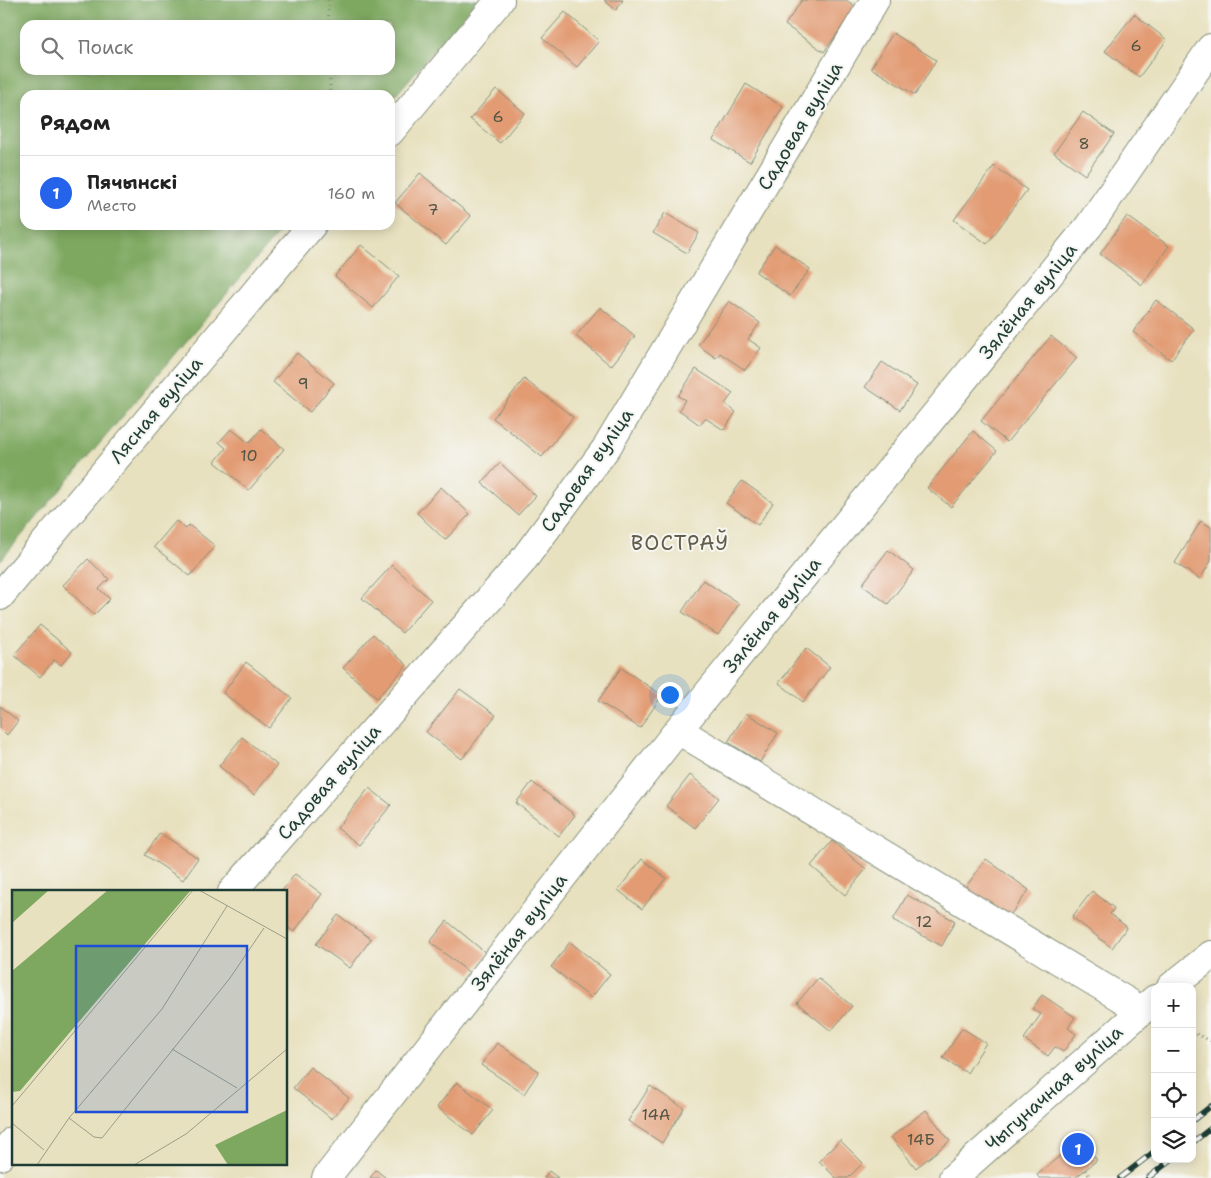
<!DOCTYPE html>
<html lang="ru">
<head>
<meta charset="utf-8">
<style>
	:root { --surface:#fff; --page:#f6f6f6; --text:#222; --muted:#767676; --line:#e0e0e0; --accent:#2563eb }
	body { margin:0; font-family:"Shantell Sans",sans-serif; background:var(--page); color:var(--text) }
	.controls { position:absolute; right:15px; bottom:15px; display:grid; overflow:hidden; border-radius:10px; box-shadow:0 2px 12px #0003 }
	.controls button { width:45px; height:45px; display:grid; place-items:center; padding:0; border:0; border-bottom:1px solid var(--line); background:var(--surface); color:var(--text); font:25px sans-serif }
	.you { position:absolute; left:669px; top:694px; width:18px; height:18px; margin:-12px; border:4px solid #fff; border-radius:50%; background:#1a73e8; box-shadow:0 0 0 8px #1a73e833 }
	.badge { display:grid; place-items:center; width:32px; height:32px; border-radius:50%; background:var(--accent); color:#fff; font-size:16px; font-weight:700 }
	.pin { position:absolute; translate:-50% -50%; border:2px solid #fff; box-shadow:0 1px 5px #0006 }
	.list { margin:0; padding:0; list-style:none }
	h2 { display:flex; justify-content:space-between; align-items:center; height:65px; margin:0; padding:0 20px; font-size:21px }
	h2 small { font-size:16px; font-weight:400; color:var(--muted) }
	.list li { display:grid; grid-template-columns:32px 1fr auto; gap:15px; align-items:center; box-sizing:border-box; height:75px; padding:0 20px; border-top:1px solid var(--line) }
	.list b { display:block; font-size:19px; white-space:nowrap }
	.list p { margin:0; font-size:16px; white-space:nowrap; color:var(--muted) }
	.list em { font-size:16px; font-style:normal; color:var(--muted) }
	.icon { flex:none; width:28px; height:28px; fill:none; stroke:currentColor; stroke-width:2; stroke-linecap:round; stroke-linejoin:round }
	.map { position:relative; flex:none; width:1211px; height:1178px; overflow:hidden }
	.search { position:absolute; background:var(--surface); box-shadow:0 2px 12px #0003; left:20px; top:20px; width:375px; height:55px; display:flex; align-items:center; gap:12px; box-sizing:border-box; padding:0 18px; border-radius:15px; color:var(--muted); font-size:19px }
	.panel { position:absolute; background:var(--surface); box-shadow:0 2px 12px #0003; left:20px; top:90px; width:375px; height:140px; border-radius:15px }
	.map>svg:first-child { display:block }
	.forest { fill:#7ea860; stroke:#4e724a; fill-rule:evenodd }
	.building { fill:#e29b73 }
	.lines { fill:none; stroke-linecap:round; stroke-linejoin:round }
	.minor-casing { stroke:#848f7a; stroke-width:30 }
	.path { stroke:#848f7a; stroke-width:3; stroke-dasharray:1 4; stroke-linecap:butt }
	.minor { stroke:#fff; stroke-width:28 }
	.rail-casing { stroke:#1f3d34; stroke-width:5.5 }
	.rail { stroke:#f6f6f2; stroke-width:4; stroke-dasharray:11; stroke-linecap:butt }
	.labels { text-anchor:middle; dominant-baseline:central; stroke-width:4; stroke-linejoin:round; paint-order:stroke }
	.number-label { font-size:16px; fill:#505444 }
	.street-label { font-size:19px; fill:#1f3d34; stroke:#f6f6f2 }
	.quarter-label { font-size:21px; letter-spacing:1px; fill:#635e4a; stroke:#f6f6f2 }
	.inset-road { fill:none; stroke:#989f87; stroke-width:1 }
	.view { fill:#1d4ed8; fill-opacity:0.15; stroke:#1d4ed8; stroke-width:2.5 }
	.inset-edge { fill:none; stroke:#1f3d34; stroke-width:2.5 }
</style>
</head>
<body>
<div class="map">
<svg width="1211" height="1178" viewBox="0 0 1211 1178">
	<rect width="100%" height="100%" fill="#f6f6f2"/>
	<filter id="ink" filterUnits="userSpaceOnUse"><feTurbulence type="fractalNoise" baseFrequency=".02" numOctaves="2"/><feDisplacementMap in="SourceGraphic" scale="10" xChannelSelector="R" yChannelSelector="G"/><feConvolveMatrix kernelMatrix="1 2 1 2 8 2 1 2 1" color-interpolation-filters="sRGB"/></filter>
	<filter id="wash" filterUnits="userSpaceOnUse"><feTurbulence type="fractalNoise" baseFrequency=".0096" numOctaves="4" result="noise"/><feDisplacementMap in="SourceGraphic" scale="20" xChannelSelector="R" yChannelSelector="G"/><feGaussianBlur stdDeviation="1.12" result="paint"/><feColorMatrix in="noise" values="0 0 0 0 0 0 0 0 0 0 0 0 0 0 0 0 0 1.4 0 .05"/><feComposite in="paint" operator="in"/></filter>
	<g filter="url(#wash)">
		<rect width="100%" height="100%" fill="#e8e1bf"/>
		<!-- forest -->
		<path class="forest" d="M0,0h477l-87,102v-7h-365v130h260l-285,336zM25,25h365v45h-365z"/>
		<g id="blocks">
			<!-- building -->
			<path class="building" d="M604,0h19l-7,10z
				M802,0h44l10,7 -32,45 -39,-27z
				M565,12l34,29 -22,26 -35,-29z
				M1134,14l33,26 -28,37 -34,-26z
				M893,33l43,27 -21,35 -44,-27z
				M746,84l37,23 -33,55 -37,-22z
				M496,89l29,24 -25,30 -30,-24z
				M1083,112l31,22 -29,41 -31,-22z
				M994,166l33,24 -40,54 -33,-24z
				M420,173l51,43 -25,29 -51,-42z
				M665,213l34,20 -12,20 -34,-20z
				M1127,216l42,30 -27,39 -42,-31z
				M361,245l38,31 -26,32 -38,-32z
				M775,245l35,24 -20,27 -34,-24z
				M1156,300l38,29 -23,31 -38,-28z
				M729,301l31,22 -12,16 13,9 -16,22 -25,-17 -4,5 -18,-13z
				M600,307l35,29 -24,30 -35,-30z
				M1051,336l26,22 -70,84 -26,-21z
				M297,353l37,30 -24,29 -37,-30z
				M882,362l35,23 -17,25 -35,-23z
				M696,369l37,24 -8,11 11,8 -12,18 -19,-12 -5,7 -21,-15 6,-10 -7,-4z
				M524,379l49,38 -31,40 -49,-39z
				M231,429l18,14 12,-14 23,20 -35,41 -34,-28 11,-14 -7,-6z
				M973,431l24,20 -46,56 -24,-19z
				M500,463l36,33 -18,19 -36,-32z
				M742,481l31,22 -15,22 -32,-22z
				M441,487l29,27 -25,26 -28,-27z
				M176,521l10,8 3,-4 26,21 -25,30 -36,-29z
				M1201,521l10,6v34l-11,18 -25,-16z
				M888,550l26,20 -26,34 -26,-19z
				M88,559l21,20 -10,10 11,10 -16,16 -31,-30z
				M392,565l39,35 -29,33 -40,-35z
				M703,580l36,24 -21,31 -36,-23z
				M40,625l32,27 -11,13 -7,-5 -14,17 -26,-22z
				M373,634l34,31 -30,33 -34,-30z
				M806,648l24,19 -27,35 -24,-19z
				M246,662l46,36 -23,30 -46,-35z
				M621,668l41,27 -22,33 -42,-27z
				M460,689l36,26 -34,44 -36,-27z
				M0,706l18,15 -11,14 -7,-7z
				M746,713l32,20 -18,29 -32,-20z
				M242,737l35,28 -23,30 -35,-29z
				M690,775l29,23 -24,30 -29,-22z
				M532,782l43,33 -16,21 -43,-33z
				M369,788l22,17 -32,40 -22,-17z
				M160,833l38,25 -15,22 -38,-25z
				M832,841l34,28 -21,26 -34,-29z
				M642,859l24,19 -24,31 -24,-19z
				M986,859l43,31 -21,28 -43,-30z
				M295,874l27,20 -28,38 -8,-6v-34h-5z
				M1092,891l22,17 -4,6 17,13 -15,21 -40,-31z
				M907,895l48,26 -13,25 -49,-26z
				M338,915l33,24 -21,29 -34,-24z
				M447,921l40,33 -16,20 -41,-32z
				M570,942l40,32 -19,24 -40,-31z
				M818,978l34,28 -21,25 -34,-28z
				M1042,995l33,22 -7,11 8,6 -13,18 -8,-5 -7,9 -24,-17 17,-25 -9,-5z
				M962,1028l24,15 -19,30 -24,-15z
				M497,1043l42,28 -15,23 -43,-29z
				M310,1067l39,31 -17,21 -39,-31z
				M457,1082l36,28 -20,25 -36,-28z
				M650,1086l34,22 -22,35 -34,-22z
				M926,1110l24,31 -34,27 -25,-31z
				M1080,1139l17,21 -22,18h-36l-2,-3z
				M840,1140l23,23 -15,15h-12l-17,-17z
				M376,1170l10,8h-16z
				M549,1171l9,7h-14z"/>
		</g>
	</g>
	<g filter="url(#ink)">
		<use href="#blocks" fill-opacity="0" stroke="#848f7a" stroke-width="1"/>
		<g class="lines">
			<defs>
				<path id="minor" d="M390,132l110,-132
					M0,596l312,-371
					M678,730l463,280
					M232,892l289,-329 86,-116 268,-447
					M1171,987l40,-32
					M0,1156l14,-16
					M326,1178l352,-448 411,-504 122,-178
					M953,1178l202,-179"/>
			</defs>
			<!-- minor casing -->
			<use href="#minor" class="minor-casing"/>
			<!-- path -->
			<path class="path" d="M328,0l1,25
				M330,70v25
				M1192,1032l19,9
				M1085,1170l6,8"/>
			<!-- minor -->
			<use href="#minor" class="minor"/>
			<defs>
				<path id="rail" d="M1192,1121l19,-15
					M1192,1143l19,-15
					M1120,1178l35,-27
					M1148,1178l24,-19"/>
			</defs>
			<!-- rail casing -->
			<use href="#rail" class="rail-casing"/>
			<!-- rail -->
			<use href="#rail" class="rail"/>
		</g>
	</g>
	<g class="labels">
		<!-- number labels -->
		<g class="number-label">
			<text x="1136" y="45">6</text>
			<text x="498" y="116">6</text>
			<text x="1084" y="143">8</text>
			<text x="433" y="209">7</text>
			<text x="303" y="383">9</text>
			<text x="249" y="455">10</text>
			<text x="924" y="921">12</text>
			<text x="656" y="1114">14А</text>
			<text x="921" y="1139">14Б</text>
		</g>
		<!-- street labels -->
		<g class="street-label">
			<text transform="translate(800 126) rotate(-59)">Садовая вуліца</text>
			<text transform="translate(1028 301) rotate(-51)">Зялёная вуліца</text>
			<text transform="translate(156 410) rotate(-50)">Лясная вуліца</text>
			<text transform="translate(587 470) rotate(-55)">Садовая вуліца</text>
			<text transform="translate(772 615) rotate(-51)">Зялёная вуліца</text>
			<text transform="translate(329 782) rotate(-49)">Садовая вуліца</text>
			<text transform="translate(519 932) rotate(-52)">Зялёная вуліца</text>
			<text transform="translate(1054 1088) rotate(-42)">Чыгуначная вуліца</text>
		</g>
		<!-- quarter labels -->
		<g class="quarter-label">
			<text x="680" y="543">ВОСТРАЎ</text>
		</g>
	</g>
	<!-- overview -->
	<g transform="translate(12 890)">
		<rect width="275" height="275" fill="#e8e1bf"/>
		<path d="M0,0h37l-37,33zM96,0h83l-171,201 -8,1v-121zM275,220v55h-59l-13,-20z" fill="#7ea860"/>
		<path class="inset-road" d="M187,0l88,49M160,159l65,39M0,216l181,-216M57,228l25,19 8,1 128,-160 34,-50M0,233l32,27M25,275l32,-47 93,-109 65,-103M122,275l52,-31 101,-85"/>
		<path class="view" d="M64,56h171v166h-171z"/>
		<rect width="275" height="275" class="inset-edge"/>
	</g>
</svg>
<div class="controls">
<button>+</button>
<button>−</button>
<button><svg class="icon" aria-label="locate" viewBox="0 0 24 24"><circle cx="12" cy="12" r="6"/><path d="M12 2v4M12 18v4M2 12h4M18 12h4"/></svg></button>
<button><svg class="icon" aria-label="layers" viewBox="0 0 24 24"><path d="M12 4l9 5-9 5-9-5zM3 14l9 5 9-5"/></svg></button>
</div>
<div class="you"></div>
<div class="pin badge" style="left:1078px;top:1149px">1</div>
<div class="search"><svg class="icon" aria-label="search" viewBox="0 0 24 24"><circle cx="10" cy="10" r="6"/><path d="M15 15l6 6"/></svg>Поиск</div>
<section class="panel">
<h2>Рядом<small></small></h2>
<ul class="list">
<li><span class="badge">1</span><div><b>Пячынскі</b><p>Место</p></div><em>160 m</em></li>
</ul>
</section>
</div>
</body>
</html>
